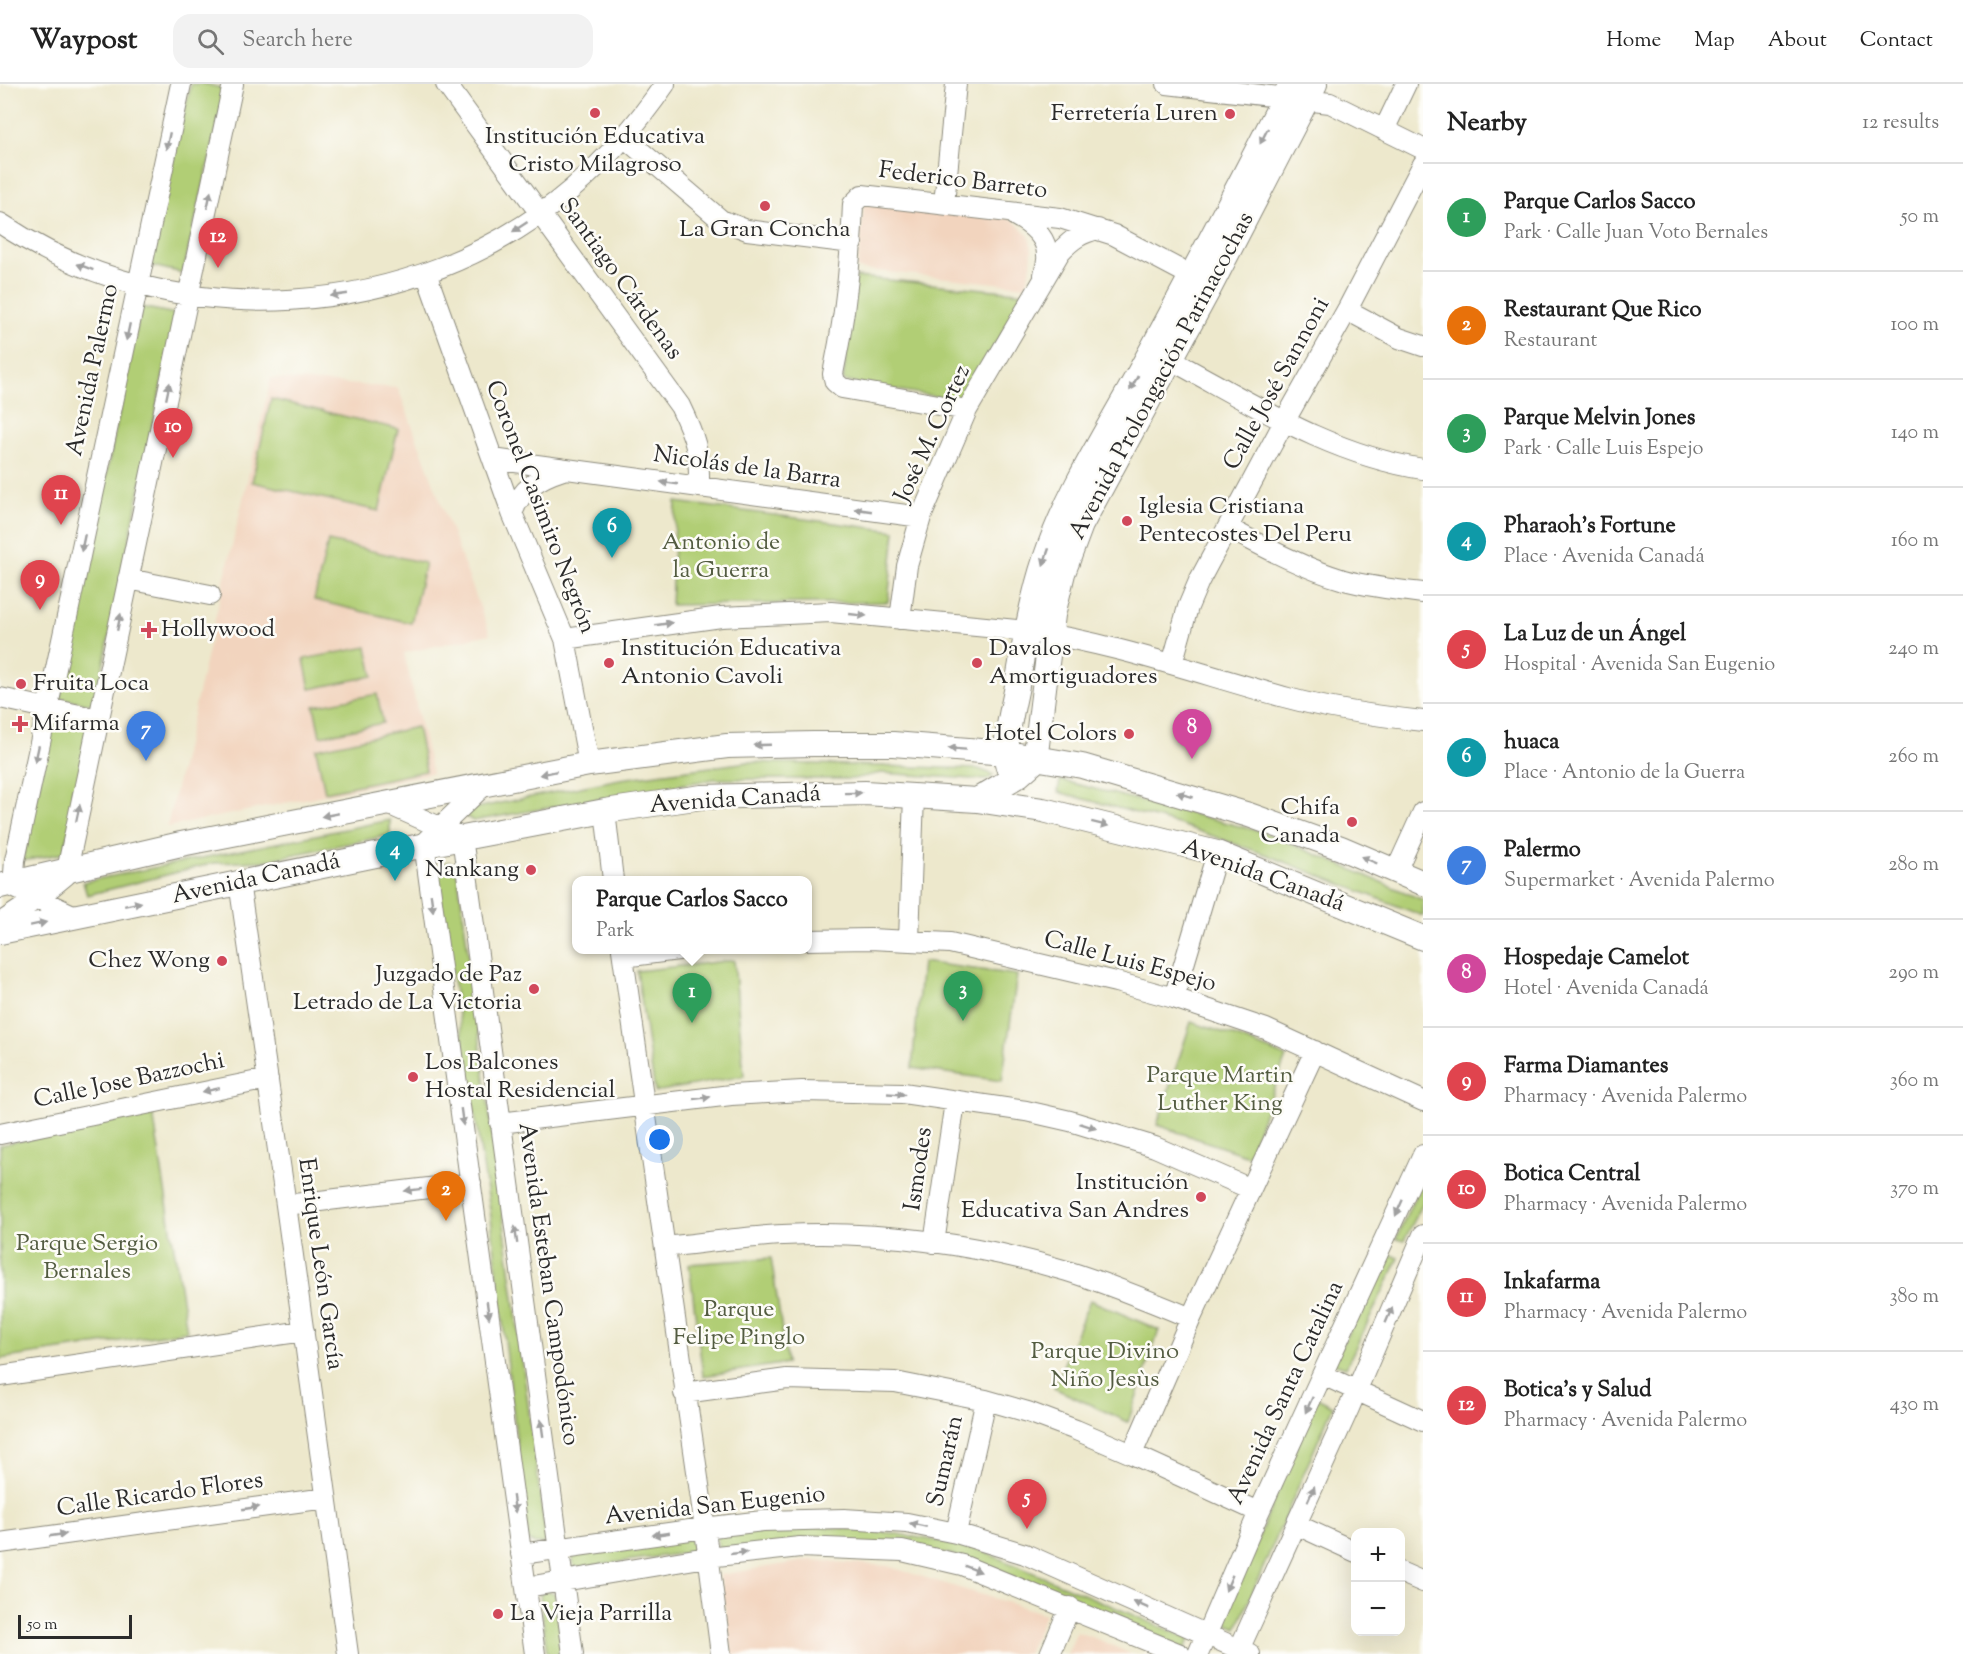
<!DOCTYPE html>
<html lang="en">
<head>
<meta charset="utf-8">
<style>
	:root { --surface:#fff; --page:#f2f2f2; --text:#222; --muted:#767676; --line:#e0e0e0; --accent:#1a73e8 }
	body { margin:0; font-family:"Sorts Mill Goudy",serif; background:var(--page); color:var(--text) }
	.controls { position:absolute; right:18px; bottom:18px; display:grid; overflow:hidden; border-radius:12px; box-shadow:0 6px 24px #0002 }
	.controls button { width:54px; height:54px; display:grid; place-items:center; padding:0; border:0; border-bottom:2px solid var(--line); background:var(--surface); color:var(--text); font:30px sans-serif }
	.scale { position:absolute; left:18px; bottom:15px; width:114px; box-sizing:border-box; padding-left:6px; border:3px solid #2b2b2b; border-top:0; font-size:16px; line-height:21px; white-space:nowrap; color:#2b2b2b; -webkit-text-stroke:4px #fdfcf7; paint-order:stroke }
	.you { position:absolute; left:660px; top:1056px; width:21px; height:21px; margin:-15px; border:4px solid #fff; border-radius:50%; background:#1a73e8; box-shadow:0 0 0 9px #1a73e833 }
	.badge { display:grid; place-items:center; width:39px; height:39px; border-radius:50%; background:var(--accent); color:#fff; font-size:20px; font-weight:700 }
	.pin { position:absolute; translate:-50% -50px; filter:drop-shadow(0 2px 3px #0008) }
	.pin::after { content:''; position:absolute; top:32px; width:21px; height:18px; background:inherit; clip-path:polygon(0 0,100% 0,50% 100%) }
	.popup { position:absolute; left:572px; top:792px; width:240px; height:78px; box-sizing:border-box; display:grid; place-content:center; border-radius:12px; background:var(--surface); filter:drop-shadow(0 2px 4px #0005); font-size:20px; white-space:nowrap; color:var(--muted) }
	.popup b { font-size:22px; color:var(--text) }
	.popup::after { content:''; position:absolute; left:50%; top:100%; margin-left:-12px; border:12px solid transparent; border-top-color:var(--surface) }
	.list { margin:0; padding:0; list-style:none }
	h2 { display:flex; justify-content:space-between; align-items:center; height:78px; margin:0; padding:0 24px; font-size:26px }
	h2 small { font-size:20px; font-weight:400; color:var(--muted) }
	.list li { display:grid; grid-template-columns:39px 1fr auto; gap:18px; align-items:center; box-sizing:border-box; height:108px; padding:0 24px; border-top:2px solid var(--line) }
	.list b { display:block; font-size:22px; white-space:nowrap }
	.list p { margin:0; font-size:20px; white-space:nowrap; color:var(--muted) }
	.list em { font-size:20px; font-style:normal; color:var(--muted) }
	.icon { flex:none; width:33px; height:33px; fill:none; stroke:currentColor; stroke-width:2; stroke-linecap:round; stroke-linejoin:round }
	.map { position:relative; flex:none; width:1423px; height:1570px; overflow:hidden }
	header { display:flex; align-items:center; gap:36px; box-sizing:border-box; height:84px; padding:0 30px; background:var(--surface); border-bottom:2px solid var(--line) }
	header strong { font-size:28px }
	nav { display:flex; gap:33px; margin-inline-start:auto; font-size:21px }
	.search { width:420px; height:54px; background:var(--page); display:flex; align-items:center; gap:15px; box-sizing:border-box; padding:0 21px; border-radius:18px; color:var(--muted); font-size:22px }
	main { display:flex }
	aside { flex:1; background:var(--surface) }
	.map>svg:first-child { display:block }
	.built { fill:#f2d4be }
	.green { fill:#b1ce75; stroke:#6e7c50; stroke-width:1.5 }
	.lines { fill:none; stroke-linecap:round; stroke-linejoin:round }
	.minor-casing { stroke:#8c8a7c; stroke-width:22 }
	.major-casing { stroke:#8c8a7c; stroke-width:26 }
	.minor { stroke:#fff; stroke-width:20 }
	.major { stroke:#fff; stroke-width:24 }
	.oneway { fill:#a0a0a0 }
	.poi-dot { fill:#d1495b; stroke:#fdfcf7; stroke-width:2 }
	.labels { text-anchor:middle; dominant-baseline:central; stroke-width:5; stroke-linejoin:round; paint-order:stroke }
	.poi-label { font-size:24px; fill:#2b2b2b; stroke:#fdfcf7; text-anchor:start }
	.street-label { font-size:24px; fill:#2b2b2b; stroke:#fdfcf7 }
	.park-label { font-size:24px; fill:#535c41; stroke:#fdfcf7 }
</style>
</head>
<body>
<header>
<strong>Waypost</strong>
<div class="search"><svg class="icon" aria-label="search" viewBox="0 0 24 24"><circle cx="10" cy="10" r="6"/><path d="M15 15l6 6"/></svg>Search here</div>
<nav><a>Home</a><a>Map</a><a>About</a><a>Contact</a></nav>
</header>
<main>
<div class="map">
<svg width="1423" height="1570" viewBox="0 0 1423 1570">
	<rect width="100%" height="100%" fill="#fdfcf7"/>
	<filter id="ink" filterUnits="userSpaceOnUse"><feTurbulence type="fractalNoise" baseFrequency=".0167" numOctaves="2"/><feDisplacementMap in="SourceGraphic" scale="12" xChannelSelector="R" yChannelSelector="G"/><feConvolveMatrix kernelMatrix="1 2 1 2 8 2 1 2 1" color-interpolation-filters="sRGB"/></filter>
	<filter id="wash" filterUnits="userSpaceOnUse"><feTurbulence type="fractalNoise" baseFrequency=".008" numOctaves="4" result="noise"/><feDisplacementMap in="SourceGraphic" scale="24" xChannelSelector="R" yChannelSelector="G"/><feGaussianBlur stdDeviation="1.35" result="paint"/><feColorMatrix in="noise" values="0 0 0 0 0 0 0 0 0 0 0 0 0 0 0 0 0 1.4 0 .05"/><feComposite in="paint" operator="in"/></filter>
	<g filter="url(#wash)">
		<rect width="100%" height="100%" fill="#ede8cc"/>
		<!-- built -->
		<path class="built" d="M864,120l148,15 17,17 3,13 -1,16 -5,21 -169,-17z
			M271,294l127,10 92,246 -86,19 28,120 -265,54z
			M810,1476l77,6 158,48 -17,40h-296l-12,-79z
			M1077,1548l25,9 29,13h-64z"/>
		<!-- green -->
		<path class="green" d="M191,0h14l21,5 -43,184 -35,-8z
			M856,193l170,16 -63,108 -120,-20z
			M141,223l35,7 -81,391 -35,-7z
			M271,315l127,30 -19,82 -127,-29z
			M676,418l219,29 -7,71 -217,3z
			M328,457l97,22 -14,60 -97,-23z
			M367,563l6,29 -63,13 -6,-30z
			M377,610l6,29 -63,13 -6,-30z
			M52,637l38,8 -26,124 -42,8z
			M417,643l9,44 -101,21 -9,-43z
			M748,678l231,7 14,6 -6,5 -106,-7 -28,6h-139l-241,42 -8,-5 6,-7 149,-30z
			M1060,696l206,53 157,67v16l-156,-61 -86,-30 -123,-33z
			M390,736v15l-128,26 -48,2 -127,32 -4,-13z
			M450,778l8,14 88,664 -4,4h-7l-7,-4 -38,-331 -54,-335 6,-10z
			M734,876l10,116 -89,16 -18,-121z
			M922,878l95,13 -15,106 -90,-13z
			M1191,938l46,15 49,20 -38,99 -91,-31z
			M153,1029l34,218 -187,28v-214z
			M1423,1094v25l-19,38 -8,-2z
			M1388,1169l11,5 -53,109 -13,-4z
			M771,1174l16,105 -84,13 -14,-112z
			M1090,1216l69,30 -31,92 -74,-34z
			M1317,1314l16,8 -96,222 -14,-6z
			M817,1442l75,7 80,14 218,92 -6,10 -234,-95 -232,-5 -1,-15z
			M692,1454l1,14 -119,16 -2,-15z
			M545,1506l10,3 8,61h-16l-7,-60z"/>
	</g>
	<g filter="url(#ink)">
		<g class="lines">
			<defs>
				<path id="minor" d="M446,0l234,322c15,31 20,46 19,81
					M1167,0l163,19 93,46
					M1384,46l22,-46
					M625,54l96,82 26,10 105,13
					M944,120l12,-120
					M1014,131c15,8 33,21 33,40 1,6 -2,14 -3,20
					M0,139c172,115 415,101 572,-34 36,-31 66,-66 93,-105
					M426,189l86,240 53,126 24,125
					M1347,226l52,28 24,8
					M1158,269c86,45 167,101 265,116
					M967,326l-125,-22 -7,-6 -2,-8c12,-56 18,-112 20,-170l9,-9 198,23 54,17 89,47
					M493,375l428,58
					M512,429c10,-25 26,-35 51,-43
					M1228,444c38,20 75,40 116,52 26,7 53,10 79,13
					M128,495l82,16
					M900,535l7,-53 14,-49 46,-107 93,-158c12,-13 21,-19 38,-23
					M565,555l156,-22 110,-5 196,19c88,12 176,44 261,67 44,12 89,18 135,23
					M1172,580l16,-57 11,-26 85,-159 63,-112 76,-146
					M0,614l98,21
					M483,702l-59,57 111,811
					M388,720l74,33 111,817
					M605,727l8,69
					M1396,787l27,-59
					M239,798l47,323 62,449
					M75,832l-62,-29 2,-27 166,-776
					M0,839l38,-25 28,-23 167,-791
					M807,856l63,-1 80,4 166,39 58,16 92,31 157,72
					M909,856l5,-145
					M622,866l79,549 20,155
					M623,873l55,-7
					M1174,914l43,-145
					M500,1039l231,-28 71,-4 101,2 123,18 44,10 85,26 96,42
					M0,1050l268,-55
					M286,1121l185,-22
					M934,1159l21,-141
					M665,1163c39,-4 78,-10 118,-12 94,-5 194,9 284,36 42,13 83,30 124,47
					M1323,1291l100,46
					M0,1292l304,-45
					M684,1309l103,-14 108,3 91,18 42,12 48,18 56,24 127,58
					M1132,1370l59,-136 124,-267
					M1297,1441l59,27
					M956,1449l30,-133
					M0,1459l326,-45
					M521,1470l183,-26 59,-7 81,-2 63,4 49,10 69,21 225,100
					M1400,1488l23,10
					M527,1503l180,-30 93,-10 102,4 60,14 218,89
					M1050,1570l20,-47
					M1198,1570l61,-142 164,-357
					M1237,1570l112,-246 74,-173"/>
				<path id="major" d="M1008,683c-6,-18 4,-56 8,-76 8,-44 15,-90 29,-132 22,-66 61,-126 94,-186 52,-96 103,-192 152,-289
					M977,716l42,-25 16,-14 18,-146 10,-42 18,-48 129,-238 105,-203
					M0,802l181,-42 408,-80 138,-18 86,-2h80l113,9 76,13 167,49 92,33 82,35
					M0,848l405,-83 200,-38 97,-14 163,-4 112,7 66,10 174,43 206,85"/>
			</defs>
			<!-- minor casing -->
			<use href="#minor" class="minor-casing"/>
			<!-- major casing -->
			<use href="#major" class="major-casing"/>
			<!-- minor -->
			<use href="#minor" class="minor"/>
			<!-- major -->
			<use href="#major" class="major"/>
		</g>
		<!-- one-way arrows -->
		<defs><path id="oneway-solid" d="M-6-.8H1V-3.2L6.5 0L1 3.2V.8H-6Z" transform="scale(1.5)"/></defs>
		<g class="oneway">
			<use href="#oneway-solid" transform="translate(1264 52) rotate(117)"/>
			<use href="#oneway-solid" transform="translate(168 57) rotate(102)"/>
			<use href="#oneway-solid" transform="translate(209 116) rotate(-78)"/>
			<use href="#oneway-solid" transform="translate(520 143) rotate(147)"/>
			<use href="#oneway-solid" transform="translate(85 183) rotate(-159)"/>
			<use href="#oneway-solid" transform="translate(339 211) rotate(172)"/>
			<use href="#oneway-solid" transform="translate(128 248) rotate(102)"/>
			<use href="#oneway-solid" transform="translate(1134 299) rotate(119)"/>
			<use href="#oneway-solid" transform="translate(168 307) rotate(-78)"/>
			<use href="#oneway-solid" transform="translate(669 399) rotate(-172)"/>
			<use href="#oneway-solid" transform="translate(863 426) rotate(-172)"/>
			<use href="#oneway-solid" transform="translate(83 459) rotate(102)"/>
			<use href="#oneway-solid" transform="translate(1046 473) rotate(109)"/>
			<use href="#oneway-solid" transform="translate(858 531) rotate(6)"/>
			<use href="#oneway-solid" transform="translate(119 538) rotate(-78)"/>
			<use href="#oneway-solid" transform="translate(664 540) rotate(-8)"/>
			<use href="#oneway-solid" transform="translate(762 661) rotate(178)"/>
			<use href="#oneway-solid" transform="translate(957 665) rotate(-176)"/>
			<use href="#oneway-solid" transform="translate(37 670) rotate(102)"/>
			<use href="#oneway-solid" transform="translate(548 689) rotate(168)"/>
			<use href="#oneway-solid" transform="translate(853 709) rotate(-1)"/>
			<use href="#oneway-solid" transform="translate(1185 711) rotate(-164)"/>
			<use href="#oneway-solid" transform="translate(78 729) rotate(-78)"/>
			<use href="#oneway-solid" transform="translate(330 731) rotate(169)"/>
			<use href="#oneway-solid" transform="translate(1100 740) rotate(14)"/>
			<use href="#oneway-solid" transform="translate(1369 776) rotate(-157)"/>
			<use href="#oneway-solid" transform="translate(432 819) rotate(82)"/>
			<use href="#oneway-solid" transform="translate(133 820) rotate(-12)"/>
			<use href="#oneway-solid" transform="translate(38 840) rotate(-12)"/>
			<use href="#oneway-solid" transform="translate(211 1006) rotate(168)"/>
			<use href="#oneway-solid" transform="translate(896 1010) rotate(3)"/>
			<use href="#oneway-solid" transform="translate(702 1014) rotate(-7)"/>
			<use href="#oneway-solid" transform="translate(462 1033) rotate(82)"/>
			<use href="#oneway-solid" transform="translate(1088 1042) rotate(18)"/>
			<use href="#oneway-solid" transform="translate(413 1106) rotate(173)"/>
			<use href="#oneway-solid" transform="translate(1399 1124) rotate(114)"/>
			<use href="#oneway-solid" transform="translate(516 1151) rotate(-98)"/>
			<use href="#oneway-solid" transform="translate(488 1226) rotate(82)"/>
			<use href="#oneway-solid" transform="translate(1389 1231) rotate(-67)"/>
			<use href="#oneway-solid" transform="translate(1309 1321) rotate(115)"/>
			<use href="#oneway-solid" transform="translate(542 1344) rotate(-98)"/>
			<use href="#oneway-solid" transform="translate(1311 1410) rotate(-66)"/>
			<use href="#oneway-solid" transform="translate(514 1420) rotate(82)"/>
			<use href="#oneway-solid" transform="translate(251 1424) rotate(-8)"/>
			<use href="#oneway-solid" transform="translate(918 1441) rotate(-168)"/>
			<use href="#oneway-solid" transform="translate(661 1450) rotate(172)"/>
			<use href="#oneway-solid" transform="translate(58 1451) rotate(-8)"/>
			<use href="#oneway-solid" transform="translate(739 1469) rotate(-6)"/>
			<use href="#oneway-solid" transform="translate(973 1485) rotate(21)"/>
			<use href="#oneway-solid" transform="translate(1229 1499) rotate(113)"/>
			<use href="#oneway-solid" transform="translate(1141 1521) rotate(-156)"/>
		</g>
	</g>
	<!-- markers -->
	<g class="poi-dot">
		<circle cx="595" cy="29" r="6"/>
		<circle cx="1230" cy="30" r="6"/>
		<circle cx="765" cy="122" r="6"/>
		<circle cx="1127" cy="437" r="6"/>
		<path d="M146 537h6v6h6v6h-6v6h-6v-6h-6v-6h6z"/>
		<circle cx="609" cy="579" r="6"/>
		<circle cx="977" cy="579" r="6"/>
		<circle cx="21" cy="600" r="6"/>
		<path d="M17 631h6v6h6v6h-6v6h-6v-6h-6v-6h6z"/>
		<circle cx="1129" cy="650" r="6"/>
		<circle cx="1352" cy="738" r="6"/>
		<circle cx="531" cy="786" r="6"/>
		<circle cx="222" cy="877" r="6"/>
		<circle cx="534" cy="905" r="6"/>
		<circle cx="413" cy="993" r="6"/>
		<circle cx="1201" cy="1113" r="6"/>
		<circle cx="498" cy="1530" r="6"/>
	</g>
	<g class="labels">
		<!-- poi labels -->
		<g class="poi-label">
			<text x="1218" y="30" text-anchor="end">Ferretería Luren</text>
			<text x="595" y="53" text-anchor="middle">Institución Educativa<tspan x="595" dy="28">Cristo Milagroso</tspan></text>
			<text x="765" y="146" text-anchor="middle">La Gran Concha</text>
			<text x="1139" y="423">Iglesia Cristiana<tspan x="1139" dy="28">Pentecostes Del Peru</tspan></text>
			<text x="161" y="546">Hollywood</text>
			<text x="621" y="565">Institución Educativa<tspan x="621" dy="28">Antonio Cavoli</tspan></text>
			<text x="989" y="565">Davalos<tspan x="989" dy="28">Amortiguadores</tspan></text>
			<text x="33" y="600">Fruita Loca</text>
			<text x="32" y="640">Mifarma</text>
			<text x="1117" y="650" text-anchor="end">Hotel Colors</text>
			<text x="1340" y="724" text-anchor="end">Chifa<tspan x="1340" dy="28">Canada</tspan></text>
			<text x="519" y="786" text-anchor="end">Nankang</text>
			<text x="210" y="877" text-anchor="end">Chez Wong</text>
			<text x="522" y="891" text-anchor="end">Juzgado de Paz<tspan x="522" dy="28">Letrado de La Victoria</tspan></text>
			<text x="425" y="979">Los Balcones<tspan x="425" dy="28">Hostal Residencial</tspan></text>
			<text x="1189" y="1099" text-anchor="end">Institución<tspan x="1189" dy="28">Educativa San Andres</tspan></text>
			<text x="510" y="1530">La Vieja Parrilla</text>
		</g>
		<!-- street labels -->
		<g class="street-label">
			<text transform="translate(963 97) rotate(7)">Federico Barreto</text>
			<text transform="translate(620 195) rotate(54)">Santiago Cárdenas</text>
			<text transform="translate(93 286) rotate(-78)">Avenida Palermo</text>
			<text transform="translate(1162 292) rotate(-62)">Avenida Prolongación Parinacochas</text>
			<text transform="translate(1277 300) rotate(-61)">Calle José Sannoni</text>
			<text transform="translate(933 350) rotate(-65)">José M. Cortez</text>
			<text transform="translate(747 384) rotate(8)">Nicolás de la Barra</text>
			<text transform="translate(540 423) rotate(69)">Coronel Casimiro Negrón</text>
			<text transform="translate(735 716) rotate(-4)">Avenida Canadá</text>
			<text transform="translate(1263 792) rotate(20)">Avenida Canadá</text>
			<text transform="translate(256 795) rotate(-12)">Avenida Canadá</text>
			<text transform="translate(1130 878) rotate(15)">Calle Luis Espejo</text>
			<text transform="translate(129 997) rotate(-12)">Calle Jose Bazzochi</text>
			<text transform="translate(919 1085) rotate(-82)">Ismodes</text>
			<text transform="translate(320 1180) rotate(82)">Enrique León García</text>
			<text transform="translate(548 1200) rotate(82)">Avenida Esteban Campodónico</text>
			<text transform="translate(1286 1309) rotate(-65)">Avenida Santa Catalina</text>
			<text transform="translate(946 1377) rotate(-77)">Sumarán</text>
			<text transform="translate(160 1411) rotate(-8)">Calle Ricardo Flores</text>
			<text transform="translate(715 1422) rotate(-6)">Avenida San Eugenio</text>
		</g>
		<!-- park labels -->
		<g class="park-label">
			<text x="721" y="459">Antonio de<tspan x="721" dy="28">la Guerra</tspan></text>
			<text x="1220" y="992">Parque Martin<tspan x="1220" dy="28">Luther King</tspan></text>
			<text x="87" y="1160">Parque Sergio<tspan x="87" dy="28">Bernales</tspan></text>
			<text x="739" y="1226">Parque<tspan x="739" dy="28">Felipe Pinglo</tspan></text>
			<text x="1105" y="1268">Parque Divino<tspan x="1105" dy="28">Niño Jesùs</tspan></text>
		</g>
	</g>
</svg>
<div class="controls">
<button>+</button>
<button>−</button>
</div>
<div class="scale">50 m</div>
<div class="you"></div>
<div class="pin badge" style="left:692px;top:939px;background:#2e9e5b">1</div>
<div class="popup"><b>Parque Carlos Sacco</b>Park</div>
<div class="pin badge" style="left:446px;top:1137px;background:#e8710a">2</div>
<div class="pin badge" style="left:963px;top:937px;background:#2e9e5b">3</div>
<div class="pin badge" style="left:395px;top:797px;background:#0f9aa8">4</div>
<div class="pin badge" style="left:1027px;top:1445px;background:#e0444e">5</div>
<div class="pin badge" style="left:612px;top:474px;background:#0f9aa8">6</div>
<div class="pin badge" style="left:146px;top:677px;background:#3f7fe0">7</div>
<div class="pin badge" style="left:1192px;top:675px;background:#d1479c">8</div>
<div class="pin badge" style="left:40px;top:526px;background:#e0444e">9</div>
<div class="pin badge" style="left:173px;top:374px;background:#e0444e">10</div>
<div class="pin badge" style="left:61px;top:441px;background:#e0444e">11</div>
<div class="pin badge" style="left:218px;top:184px;background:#e0444e">12</div>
</div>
<aside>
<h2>Nearby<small>12 results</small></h2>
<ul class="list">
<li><span class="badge" style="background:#2e9e5b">1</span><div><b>Parque Carlos Sacco</b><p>Park · Calle Juan Voto Bernales</p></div><em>50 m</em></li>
<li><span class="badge" style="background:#e8710a">2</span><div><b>Restaurant Que Rico</b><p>Restaurant</p></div><em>100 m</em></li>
<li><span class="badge" style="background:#2e9e5b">3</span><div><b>Parque Melvin Jones</b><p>Park · Calle Luis Espejo</p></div><em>140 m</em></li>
<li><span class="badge" style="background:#0f9aa8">4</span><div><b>Pharaoh's Fortune</b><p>Place · Avenida Canadá</p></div><em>160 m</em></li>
<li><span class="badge" style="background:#e0444e">5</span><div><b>La Luz de un Ángel</b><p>Hospital · Avenida San Eugenio</p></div><em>240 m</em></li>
<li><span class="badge" style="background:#0f9aa8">6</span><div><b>huaca</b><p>Place · Antonio de la Guerra</p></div><em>260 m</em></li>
<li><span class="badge" style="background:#3f7fe0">7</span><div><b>Palermo</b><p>Supermarket · Avenida Palermo</p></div><em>280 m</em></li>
<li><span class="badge" style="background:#d1479c">8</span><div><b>Hospedaje Camelot</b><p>Hotel · Avenida Canadá</p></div><em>290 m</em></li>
<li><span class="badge" style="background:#e0444e">9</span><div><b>Farma Diamantes</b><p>Pharmacy · Avenida Palermo</p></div><em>360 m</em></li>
<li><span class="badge" style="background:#e0444e">10</span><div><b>Botica Central</b><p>Pharmacy · Avenida Palermo</p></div><em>370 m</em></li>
<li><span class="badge" style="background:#e0444e">11</span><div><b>Inkafarma</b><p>Pharmacy · Avenida Palermo</p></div><em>380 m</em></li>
<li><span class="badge" style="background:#e0444e">12</span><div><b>Botica's y Salud</b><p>Pharmacy · Avenida Palermo</p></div><em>430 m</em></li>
</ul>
</aside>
</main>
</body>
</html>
